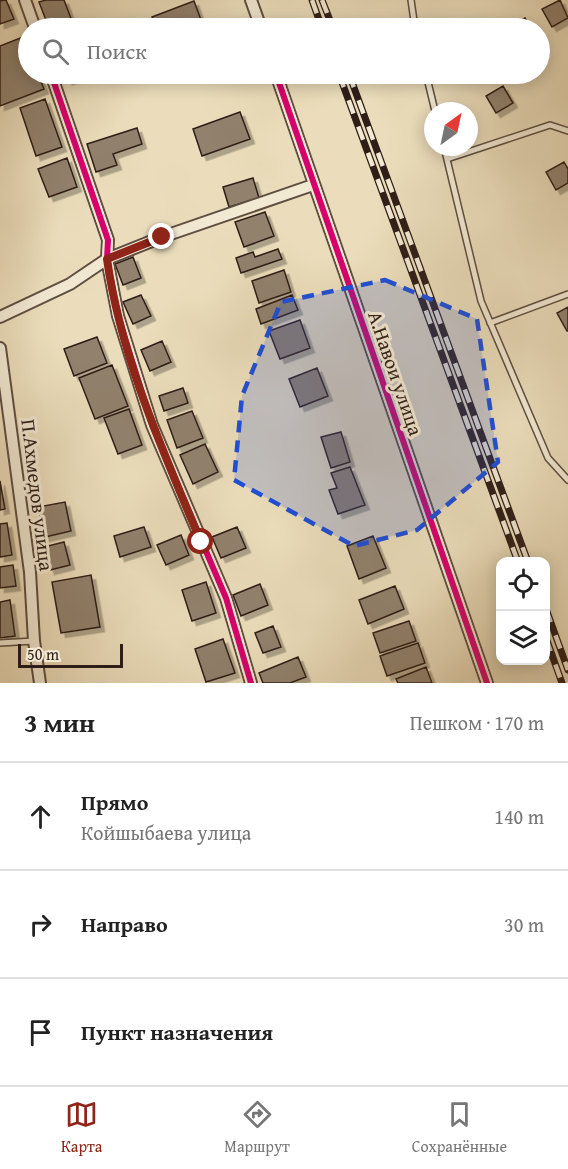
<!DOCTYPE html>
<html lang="ru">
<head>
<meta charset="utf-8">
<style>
	:root { --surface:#fff; --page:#f2f2f2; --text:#222; --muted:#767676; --line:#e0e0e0; --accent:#8f2418 }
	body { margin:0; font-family:"Gentium Book Plus",serif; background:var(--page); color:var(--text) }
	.controls { position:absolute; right:18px; bottom:18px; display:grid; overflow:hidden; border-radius:12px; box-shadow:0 3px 15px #0003 }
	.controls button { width:54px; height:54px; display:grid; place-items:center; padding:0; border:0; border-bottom:2px solid var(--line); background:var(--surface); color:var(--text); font:30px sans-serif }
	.compass { position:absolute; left:424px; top:102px; width:54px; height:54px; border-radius:50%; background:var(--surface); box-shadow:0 3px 15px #0003; rotate:33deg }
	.scale { position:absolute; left:18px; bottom:15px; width:105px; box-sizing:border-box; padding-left:6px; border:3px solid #2f1e18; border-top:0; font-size:16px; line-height:21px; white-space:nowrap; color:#2f1e18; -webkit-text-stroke:4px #f2e9d3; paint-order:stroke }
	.stop { position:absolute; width:18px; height:18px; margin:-14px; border:4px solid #8f2418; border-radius:50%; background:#fff }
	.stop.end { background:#8f2418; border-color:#fff; box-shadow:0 2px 6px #0008 }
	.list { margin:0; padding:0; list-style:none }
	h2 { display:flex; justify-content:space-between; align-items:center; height:78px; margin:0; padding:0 24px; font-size:26px }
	h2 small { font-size:20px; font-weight:400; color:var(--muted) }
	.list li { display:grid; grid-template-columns:39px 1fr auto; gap:18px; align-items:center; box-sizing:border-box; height:108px; padding:0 24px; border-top:2px solid var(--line) }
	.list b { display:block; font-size:22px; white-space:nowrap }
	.list p { margin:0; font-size:20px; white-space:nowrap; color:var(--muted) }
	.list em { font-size:20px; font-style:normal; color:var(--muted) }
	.icon { flex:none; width:33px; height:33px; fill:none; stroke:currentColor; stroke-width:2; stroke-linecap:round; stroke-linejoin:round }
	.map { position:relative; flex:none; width:568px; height:683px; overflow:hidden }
	.search { position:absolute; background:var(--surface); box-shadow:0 3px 15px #0003; left:18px; right:18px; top:18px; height:66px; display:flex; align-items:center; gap:15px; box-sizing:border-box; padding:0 21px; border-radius:33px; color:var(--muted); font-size:22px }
	.sheet { height:402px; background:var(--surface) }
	nav { display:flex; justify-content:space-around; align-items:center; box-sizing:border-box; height:84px; border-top:2px solid var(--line); background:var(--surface); font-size:16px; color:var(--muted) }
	nav a { display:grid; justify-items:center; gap:3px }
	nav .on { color:var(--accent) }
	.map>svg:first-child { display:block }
	.building { fill:#91816d; stroke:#2f1e18; stroke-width:1.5; filter:url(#shadow) }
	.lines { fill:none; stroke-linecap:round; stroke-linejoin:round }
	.service-casing { stroke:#5e4e41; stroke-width:8 }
	.minor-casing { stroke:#5e4e41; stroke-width:14 }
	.service { stroke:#f2e9d3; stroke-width:5 }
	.minor { stroke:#f2e9d3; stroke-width:10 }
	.rail-casing { stroke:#2f1e18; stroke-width:7 }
	.rail { stroke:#f2e9d3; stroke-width:4.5; stroke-dasharray:14; stroke-linecap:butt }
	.cycleway-casing { stroke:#f2e9d3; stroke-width:10 }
	.cycleway { stroke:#d6006c; stroke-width:6 }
	.route { stroke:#8f2418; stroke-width:8 }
	.marked { fill:#1d4ed8; fill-opacity:0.2; stroke:#1d4ed8; stroke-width:4.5; stroke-dasharray:12 8; stroke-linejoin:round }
	.labels { text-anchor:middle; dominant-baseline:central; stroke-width:6; stroke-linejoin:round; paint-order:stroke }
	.street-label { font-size:20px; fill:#2f1e18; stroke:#f2e9d3 }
</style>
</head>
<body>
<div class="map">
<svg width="568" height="683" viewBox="0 0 568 683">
	<defs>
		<filter id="shadow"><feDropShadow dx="4.5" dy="4.5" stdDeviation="0" flood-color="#0004"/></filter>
	</defs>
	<rect width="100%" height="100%" fill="#ebddbb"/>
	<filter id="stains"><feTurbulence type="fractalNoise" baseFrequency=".00333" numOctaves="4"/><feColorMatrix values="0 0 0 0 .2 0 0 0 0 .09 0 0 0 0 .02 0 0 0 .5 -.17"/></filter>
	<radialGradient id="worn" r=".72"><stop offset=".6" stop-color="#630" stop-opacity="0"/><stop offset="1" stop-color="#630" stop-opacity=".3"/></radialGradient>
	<!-- building -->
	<path class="building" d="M6,0l8,19 -14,5v-23z
		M46,0h18l8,21 -23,7 -10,-26z
		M560,0l8,18 -16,9 -10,-18z
		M194,1l10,27h-48l-4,-11z
		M525,18l6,10h-24z
		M23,37l5,14v23h10l6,15 -44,17v-60z
		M65,74h25l-22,6z
		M503,86l10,17 -17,10 -10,-17z
		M45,99l17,48 -26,9 -16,-48z
		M240,112l10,27 -48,17 -9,-27z
		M137,128l5,16 -29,10 4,11 -21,7 -9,-28z
		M67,158l10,29 -28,10 -11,-28z
		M564,162l4,7v14l-12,7 -10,-18z
		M253,178l6,20 -30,9 -6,-20z
		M265,212l9,24 -30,11 -9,-25z
		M278,249l4,10 -41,14 -5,-15 17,-6 2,5z
		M133,257l8,21 -18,7 -8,-21z
		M284,270l7,22 -32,11 -7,-22z
		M141,295l10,21 -18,8 -10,-22z
		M292,295l6,15 -37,14 -5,-15z
		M568,307v24h-1l-10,-18z
		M300,320l10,28 -30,11 -11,-28z
		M97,337l10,26 -33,13 -10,-27z
		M162,341l9,21 -21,9 -9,-21z
		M112,365l16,41 -33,13 -16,-41z
		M317,368l11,28 -28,11 -11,-28z
		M183,388l5,15 -24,8 -5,-15z
		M129,409l13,36 -24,9 -14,-36z
		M192,411l11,27 -26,10 -10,-28z
		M341,432l9,30 -19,6 -10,-31z
		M205,444l13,28 -25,12 -13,-29z
		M350,467l15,38 -27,9 -9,-24 8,-2 -6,-15z
		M0,481l5,28 -5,1z
		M65,502l6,29 -26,6 -7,-30z
		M7,523l5,32 -12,2v-33z
		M144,527l7,20 -31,10 -6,-21z
		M237,527l9,21 -25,10 -9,-21z
		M181,535l8,20 -23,10 -9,-20z
		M373,536l13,32 -27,11 -12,-33z
		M64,542l6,23 -20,5 -6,-23z
		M13,565l3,21 -16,2v-21z
		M91,575l9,52 -39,6 -9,-51z
		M206,582l10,31 -24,8 -10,-31z
		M260,584l8,21 -27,11 -8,-21z
		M395,586l9,23 -36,15 -9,-24z
		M10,600l5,36 -15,2v-36z
		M409,621l7,20 -36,12 -7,-20z
		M273,626l8,21 -18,6 -8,-20z
		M223,639l12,34 -29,9 -11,-33z
		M418,643l7,20 -38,13 -7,-20z
		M298,657l8,20 -16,6h-27l-4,-10z
		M426,667l6,16h-34l-2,-4z"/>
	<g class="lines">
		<defs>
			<path id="service" d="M411,0l4,28
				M426,74l9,37
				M444,147l37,154 67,157 20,22
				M447,159l103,-34 18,6
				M490,323l78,-29
				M0,643l34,-2"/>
			<path id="minor" d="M25,0l10,28
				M251,0l10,28
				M51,74l57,166 -1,19 11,57 34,109 74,173 25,85
				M276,74l211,609
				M0,317l70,-33 37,-25 55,-22 151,-52
				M0,348l30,224 4,69 6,42"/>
		</defs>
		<!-- service casing -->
		<use href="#service" class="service-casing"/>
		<!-- minor casing -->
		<use href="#minor" class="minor-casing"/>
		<!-- service -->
		<use href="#service" class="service"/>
		<!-- minor -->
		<use href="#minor" class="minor"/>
		<defs>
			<path id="rail" d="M312,0l10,28
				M322,0l11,28
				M339,74l179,488
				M349,74l179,488
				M546,609l22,61
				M546,638l16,45"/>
		</defs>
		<!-- rail casing -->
		<use href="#rail" class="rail-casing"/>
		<!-- rail -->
		<use href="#rail" class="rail"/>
		<defs>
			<path id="cycleway" d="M51,74l57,166 -1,19 11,57 34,109 74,173 25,85
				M276,74l211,609"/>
		</defs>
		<!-- cycleway casing -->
		<use href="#cycleway" class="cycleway-casing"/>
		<!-- cycleway -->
		<use href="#cycleway" class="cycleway"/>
	</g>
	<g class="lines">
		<!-- route -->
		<path class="route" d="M162,237l-55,22c14,99 56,192 94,283"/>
	</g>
	<!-- marked area -->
	<path class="marked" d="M385,280l92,39 21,143 -81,68 -63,16 -120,-66 8,-84 39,-94z"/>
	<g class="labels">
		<!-- street labels -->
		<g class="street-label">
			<text transform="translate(396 373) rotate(71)">А.Навои улица</text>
			<text transform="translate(38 495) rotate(83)">П.Ахмедов улица</text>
		</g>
	</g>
	<rect width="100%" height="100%" filter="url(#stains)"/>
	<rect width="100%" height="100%" fill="url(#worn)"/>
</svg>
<div class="controls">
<button><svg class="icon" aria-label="locate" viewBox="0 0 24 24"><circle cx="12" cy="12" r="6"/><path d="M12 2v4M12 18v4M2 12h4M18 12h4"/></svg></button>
<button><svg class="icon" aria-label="layers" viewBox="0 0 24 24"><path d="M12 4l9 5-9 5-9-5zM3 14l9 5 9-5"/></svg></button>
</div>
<svg class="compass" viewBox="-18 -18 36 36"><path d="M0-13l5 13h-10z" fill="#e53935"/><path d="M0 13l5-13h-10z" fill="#767676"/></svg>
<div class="scale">50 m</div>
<div class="stop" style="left:201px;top:542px"></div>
<div class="stop end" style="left:162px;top:237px"></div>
<div class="search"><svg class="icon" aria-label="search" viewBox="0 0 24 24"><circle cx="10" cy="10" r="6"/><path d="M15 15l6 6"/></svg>Поиск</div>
</div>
<section class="sheet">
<h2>3 мин<small>Пешком · 170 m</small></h2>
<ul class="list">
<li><svg class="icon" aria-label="ahead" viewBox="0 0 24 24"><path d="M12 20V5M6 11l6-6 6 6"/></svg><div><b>Прямо</b><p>Койшыбаева улица</p></div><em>140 m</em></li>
<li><svg class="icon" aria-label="right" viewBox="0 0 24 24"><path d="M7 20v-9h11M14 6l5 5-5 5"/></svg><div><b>Направо</b></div><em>30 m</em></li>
<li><svg class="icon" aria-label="arrive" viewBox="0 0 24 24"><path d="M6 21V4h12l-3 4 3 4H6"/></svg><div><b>Пункт назначения</b></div></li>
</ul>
</section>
<nav>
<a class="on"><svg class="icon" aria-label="map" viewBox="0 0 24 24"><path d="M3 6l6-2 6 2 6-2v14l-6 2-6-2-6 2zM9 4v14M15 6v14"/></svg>Карта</a>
<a><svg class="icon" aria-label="directions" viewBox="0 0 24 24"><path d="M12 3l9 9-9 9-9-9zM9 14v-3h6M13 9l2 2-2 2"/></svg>Маршрут</a>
<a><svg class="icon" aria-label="saved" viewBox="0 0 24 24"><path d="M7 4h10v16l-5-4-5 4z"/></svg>Сохранённые</a>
</nav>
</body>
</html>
